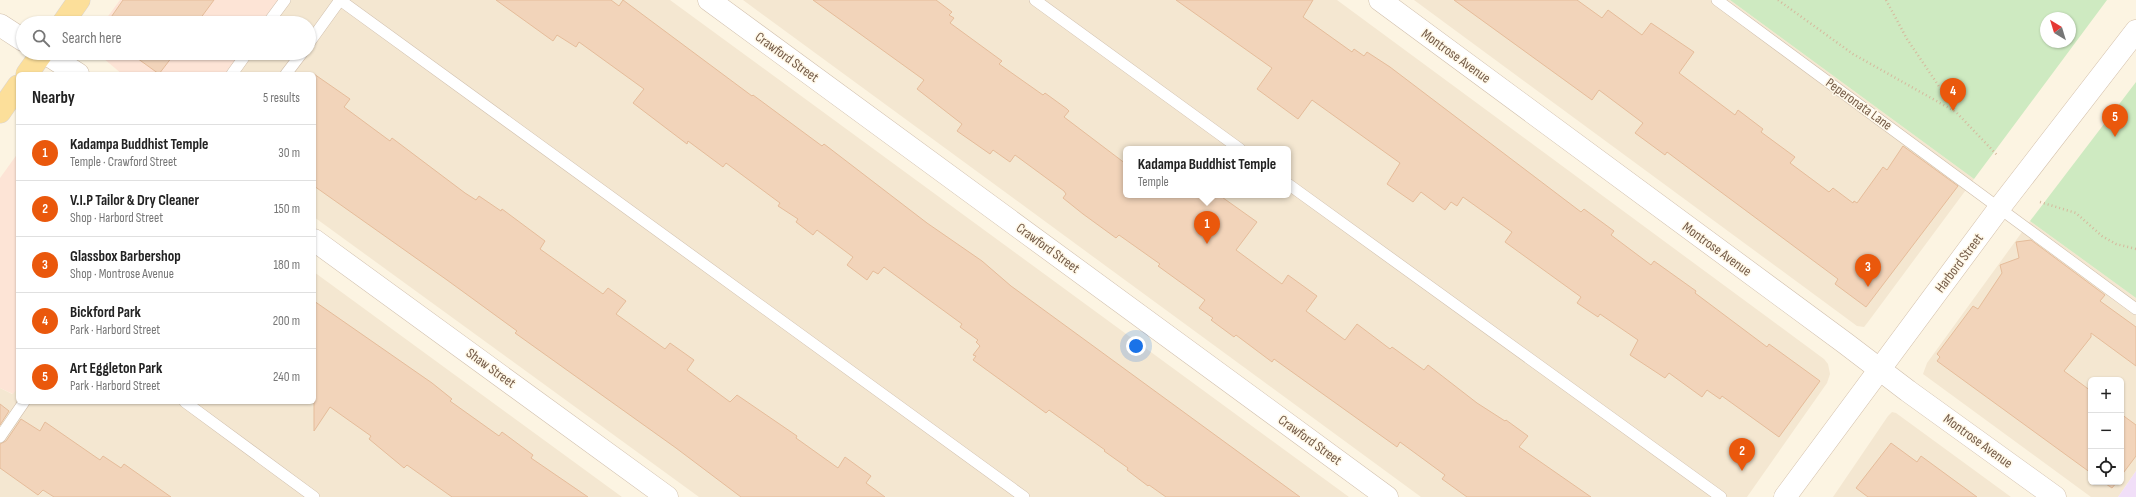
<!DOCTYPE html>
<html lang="en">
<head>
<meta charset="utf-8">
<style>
	:root { --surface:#fff; --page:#f2f2f2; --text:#222; --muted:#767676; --line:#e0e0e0; --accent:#ea580c }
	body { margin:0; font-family:"Sofia Sans Condensed",sans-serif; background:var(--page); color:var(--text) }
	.controls { position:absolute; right:12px; bottom:12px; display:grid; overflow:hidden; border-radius:6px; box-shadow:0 1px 3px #0004 }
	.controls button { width:36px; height:36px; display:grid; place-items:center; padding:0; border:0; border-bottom:1px solid var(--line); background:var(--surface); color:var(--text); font:20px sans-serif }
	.compass { position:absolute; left:2040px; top:12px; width:36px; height:36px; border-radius:50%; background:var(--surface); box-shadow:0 1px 3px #0004; rotate:322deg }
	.you { position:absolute; left:1136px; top:346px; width:14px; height:14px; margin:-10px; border:3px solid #fff; border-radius:50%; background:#1a73e8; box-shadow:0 0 0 6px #1a73e833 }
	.badge { display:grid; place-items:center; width:26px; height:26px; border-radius:50%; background:var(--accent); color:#fff; font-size:13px; font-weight:700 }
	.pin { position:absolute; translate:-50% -33px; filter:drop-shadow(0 1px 2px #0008) }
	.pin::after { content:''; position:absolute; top:21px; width:14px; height:12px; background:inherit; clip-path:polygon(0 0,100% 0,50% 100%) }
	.popup { position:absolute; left:1123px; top:146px; width:168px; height:52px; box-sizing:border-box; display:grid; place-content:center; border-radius:6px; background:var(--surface); filter:drop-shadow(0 1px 3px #0005); font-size:13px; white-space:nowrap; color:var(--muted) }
	.popup b { font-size:15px; color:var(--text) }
	.popup::after { content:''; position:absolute; left:50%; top:100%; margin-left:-8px; border:8px solid transparent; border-top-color:var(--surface) }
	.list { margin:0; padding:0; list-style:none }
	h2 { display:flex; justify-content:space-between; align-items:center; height:52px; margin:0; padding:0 16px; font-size:17px }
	h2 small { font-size:13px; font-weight:400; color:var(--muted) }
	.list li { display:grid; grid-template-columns:26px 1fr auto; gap:12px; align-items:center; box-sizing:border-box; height:56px; padding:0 16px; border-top:1px solid var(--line) }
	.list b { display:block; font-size:15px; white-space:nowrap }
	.list p { margin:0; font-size:13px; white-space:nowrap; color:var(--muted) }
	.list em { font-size:13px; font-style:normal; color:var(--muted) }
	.icon { flex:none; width:22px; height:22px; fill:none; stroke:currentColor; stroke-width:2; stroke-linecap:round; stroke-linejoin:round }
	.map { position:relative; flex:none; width:2136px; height:497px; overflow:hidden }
	.search { position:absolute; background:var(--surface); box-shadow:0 1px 3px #0004; left:16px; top:16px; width:300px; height:44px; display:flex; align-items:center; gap:10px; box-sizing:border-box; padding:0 14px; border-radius:22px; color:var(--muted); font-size:15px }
	.panel { position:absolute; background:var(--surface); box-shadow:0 1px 3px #0004; left:16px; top:72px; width:300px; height:332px; border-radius:6px }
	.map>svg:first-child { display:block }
	.residential { fill:#f4e7d1; fill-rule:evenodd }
	.commercial { fill:#fde4d6 }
	.education { fill:#f1dff8 }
	.green { fill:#ceeac1; fill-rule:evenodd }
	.building { fill:#f2d4ba; stroke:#e5bc9a }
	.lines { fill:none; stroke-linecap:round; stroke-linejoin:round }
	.lane-casing { stroke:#d0bfac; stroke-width:12 }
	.street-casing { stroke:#d0bfac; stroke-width:23 }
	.secondary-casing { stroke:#d3bfa9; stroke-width:23 }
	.primary-casing { stroke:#dbd4cf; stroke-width:23 }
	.path { stroke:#d6b89d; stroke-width:2.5; stroke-dasharray:1 3; stroke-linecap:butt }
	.lane { stroke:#fff; stroke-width:11 }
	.street { stroke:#fff; stroke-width:22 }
	.secondary { stroke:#fff; stroke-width:22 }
	.primary { stroke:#fcdf9a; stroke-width:22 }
	.labels { text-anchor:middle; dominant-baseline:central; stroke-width:3; stroke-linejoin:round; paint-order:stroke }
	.street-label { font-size:14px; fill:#745b48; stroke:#fff8e8 }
</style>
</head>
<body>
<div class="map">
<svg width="2136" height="497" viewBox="0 0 2136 497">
	<rect width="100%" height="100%" fill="#fcf4e2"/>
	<!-- residential -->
	<path class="residential" d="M280,0h390l679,497h-650l-385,-280v-143h-86l15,-21h66v-30h-45z
		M743,0h594l487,359 4,5 2,10 -3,9 -80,114h-326zM1126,149h162v46h-162z
		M1414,0h316l244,179 -106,143 -4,5 -7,-1z
		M2030,221l106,77v173l-18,26h-27l-168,-123 4,-11zM2091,380h30v102h-30z
		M314,272l308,225h-622v-109l12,6 6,-7v15h296z
		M1892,412l4,1 115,84h-178l55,-81z"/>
	<!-- commercial -->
	<path class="commercial" d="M120,0h160l-16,23h-161z
		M97,53h146l-15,21h-106z
		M18,153v234l-5,7 -13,-6v-210z"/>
	<!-- education -->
	<path class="education" d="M2136,471v26h-18z"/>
	<!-- green -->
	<path class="green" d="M1730,0h377l-133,179zM2046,18h24v24h-24z
		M2136,82v216l-106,-77z"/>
	<!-- building -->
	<path class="building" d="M123,0h91l-17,23h-90z
		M496,0h115l8,6 4,-6 129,96 1,-1 69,51 2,-2 103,79 55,38 29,25 289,211h-134l-17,-12 -1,1 -21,-16 1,-2 -24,-17 1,-1 -56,-40 -3,3 -73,-53 3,-4 -3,-1 7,-9 -4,-4 2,-2 -18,-13 2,-3 -78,-57 -6,7 -5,-3 -6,9 -20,-15 6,-8 -36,-27 -4,5 -17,-13 2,-3 -20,-13 2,-3 -54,-40 -3,4 -35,-26 -1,3 -54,-41 11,-14 -65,-47 -3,5 -19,-12 -4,6z
		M813,0h123l16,12 -3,3 5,3 -4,5 52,38 -3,3 44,31 2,-2 22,16 2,2 -5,6 62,47v31h93l38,27 -21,28 46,34 6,-9 29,21 -11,15 39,29 12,-16 33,25 2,-2 32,23 4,-5 49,38 28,18 1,-1 22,16 -9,11 72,50h-124l-25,-18 3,-4 -45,-33 -3,5 -123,-88 -2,3 -36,-27 -2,2 -23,-17 2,-2 -14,-10 6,-8 -47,-34 2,-2 -41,-29 -3,3 -33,-24 -20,-16 3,-4 -2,-3 -49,-36 -5,7 -17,-12 -3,4 -33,-23 5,-7 -45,-35 7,-9z
		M1176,0h137l-10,17 49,35 2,-3 10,7 3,-4 23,15 191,145 3,-3 30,22 -3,4 40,30 3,-4 42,30 -1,2 72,54 2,-3 51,37 -41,56 -57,-41 -2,3 -13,-9 -5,7 -33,-24 -4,5 -35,-23 8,-15 -38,-26 -2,3 -21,-14 4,-6 -76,-55 7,-10 -49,-35 -6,9 -6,-4 -6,8 -24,-18 -8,10 -26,-18 13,-21 -88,-63 -14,19 -41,-30 15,-21z
		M1454,0h123l25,18 6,-8 34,25 9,-12 43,29 -15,21 56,42 3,-5 25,19 -2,3 34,25 -5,6 39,29 4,-4 20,15 1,-2 3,2 26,-36 4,3 16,-24 55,40 -92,121 -31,-23 3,-5 -171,-127 -2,3 -30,-22 8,-10 -44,-33 -7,10z
		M130,53h45l-16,21z
		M314,74l36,25 -6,8 46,34 2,-3 73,55 11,7 3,-4 22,15 1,-2 43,32 -5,8 63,45 5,-6 18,13 -10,13 49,35 5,-6 24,17 -7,10 43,32 7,-7 60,41 -1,2 42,30 7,-11 26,19 -5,7 19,14h-144l-65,-49 -161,-115 2,-2 -70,-51 -133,-94z
		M2031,240l74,55 -5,6 36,26v39l-45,-33v4l-27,34 27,20v82l-154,-112 3,-4 -3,-3 36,-48 5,3 24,-36 -2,-8 19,-7 -3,-16z
		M314,301l118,82 20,16 -2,2 49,35 3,-4 31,23 -2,3 57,39h-136l-45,-32 -3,3 -35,-29 2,-3 -41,-29 -16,24z
		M0,404l9,7 -9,14z
		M2121,414l15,11v31l-15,20z
		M21,419l19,12 5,-9 55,38 3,-4 18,12 3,-4 47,33h-117l-11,-7 -5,5 -38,-27v-24l6,-3z
		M1891,443l26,19 4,-6 56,41h-109l-12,-9z
		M2103,482h14l-5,6z"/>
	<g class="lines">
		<defs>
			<path id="lane" d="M340,0l684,497
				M1035,0l205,149
				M1717,0l419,309
				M268,23l17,-23
				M309,43l31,-43
				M232,74l15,-21
				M286,74l16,-21
				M1288,184l433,313
				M185,402l129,95
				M0,437l24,-35"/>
			<path id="street" d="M709,0l678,497
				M1380,0l465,343 63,48 147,106
				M0,25l23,15
				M45,53l33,21
				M314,240l353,257"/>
			<path id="secondary" d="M1785,497l215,-290 136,-176"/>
			<path id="primary" d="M63,23l16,-23
				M27,74l15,-21
				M0,112l18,-26"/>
		</defs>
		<!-- lane casing -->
		<use href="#lane" class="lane-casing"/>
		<!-- street casing -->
		<use href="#street" class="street-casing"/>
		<!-- secondary casing -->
		<use href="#secondary" class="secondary-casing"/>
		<!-- primary casing -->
		<use href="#primary" class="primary-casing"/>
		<!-- path -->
		<path class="path" d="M1778,0l75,54 103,58 42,44
			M1886,0l21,39 48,71
			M2040,202l36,11 26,23 14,8 20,5"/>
		<!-- lane -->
		<use href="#lane" class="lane"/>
		<!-- street -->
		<use href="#street" class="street"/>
		<!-- secondary -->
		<use href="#secondary" class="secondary"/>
		<!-- primary -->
		<use href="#primary" class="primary"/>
	</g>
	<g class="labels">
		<!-- street labels -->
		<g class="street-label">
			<text transform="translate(1456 56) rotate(36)">Montrose Avenue</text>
			<text transform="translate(787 57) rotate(36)">Crawford Street</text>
			<text transform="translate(1859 104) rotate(36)">Peperonata Lane</text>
			<text transform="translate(1048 248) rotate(36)">Crawford Street</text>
			<text transform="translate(1717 249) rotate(36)">Montrose Avenue</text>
			<text transform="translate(1959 263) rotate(-53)">Harbord Street</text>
			<text transform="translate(491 368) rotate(36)">Shaw Street</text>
			<text transform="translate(1310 440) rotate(36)">Crawford Street</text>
			<text transform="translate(1978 441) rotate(36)">Montrose Avenue</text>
		</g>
	</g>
</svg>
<div class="controls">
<button>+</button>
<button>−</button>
<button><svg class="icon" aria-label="locate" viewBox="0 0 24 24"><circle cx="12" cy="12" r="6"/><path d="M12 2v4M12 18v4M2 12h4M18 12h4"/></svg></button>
</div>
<svg class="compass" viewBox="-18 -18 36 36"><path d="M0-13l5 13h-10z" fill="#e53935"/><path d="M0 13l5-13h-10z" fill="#767676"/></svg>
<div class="you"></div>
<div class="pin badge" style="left:1207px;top:244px">1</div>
<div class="popup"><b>Kadampa Buddhist Temple</b>Temple</div>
<div class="pin badge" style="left:1742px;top:471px">2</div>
<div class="pin badge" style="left:1868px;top:287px">3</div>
<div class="pin badge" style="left:1953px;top:111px">4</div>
<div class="pin badge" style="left:2115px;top:137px">5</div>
<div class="search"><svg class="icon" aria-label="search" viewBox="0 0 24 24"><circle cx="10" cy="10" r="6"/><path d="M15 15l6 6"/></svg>Search here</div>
<section class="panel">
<h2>Nearby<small>5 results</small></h2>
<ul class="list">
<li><span class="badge">1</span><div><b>Kadampa Buddhist Temple</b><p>Temple · Crawford Street</p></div><em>30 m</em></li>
<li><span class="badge">2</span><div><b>V.I.P Tailor &amp; Dry Cleaner</b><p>Shop · Harbord Street</p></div><em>150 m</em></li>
<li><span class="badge">3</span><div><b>Glassbox Barbershop</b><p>Shop · Montrose Avenue</p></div><em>180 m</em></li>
<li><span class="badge">4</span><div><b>Bickford Park</b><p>Park · Harbord Street</p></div><em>200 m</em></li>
<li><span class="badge">5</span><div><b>Art Eggleton Park</b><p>Park · Harbord Street</p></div><em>240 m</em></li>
</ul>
</section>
</div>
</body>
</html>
